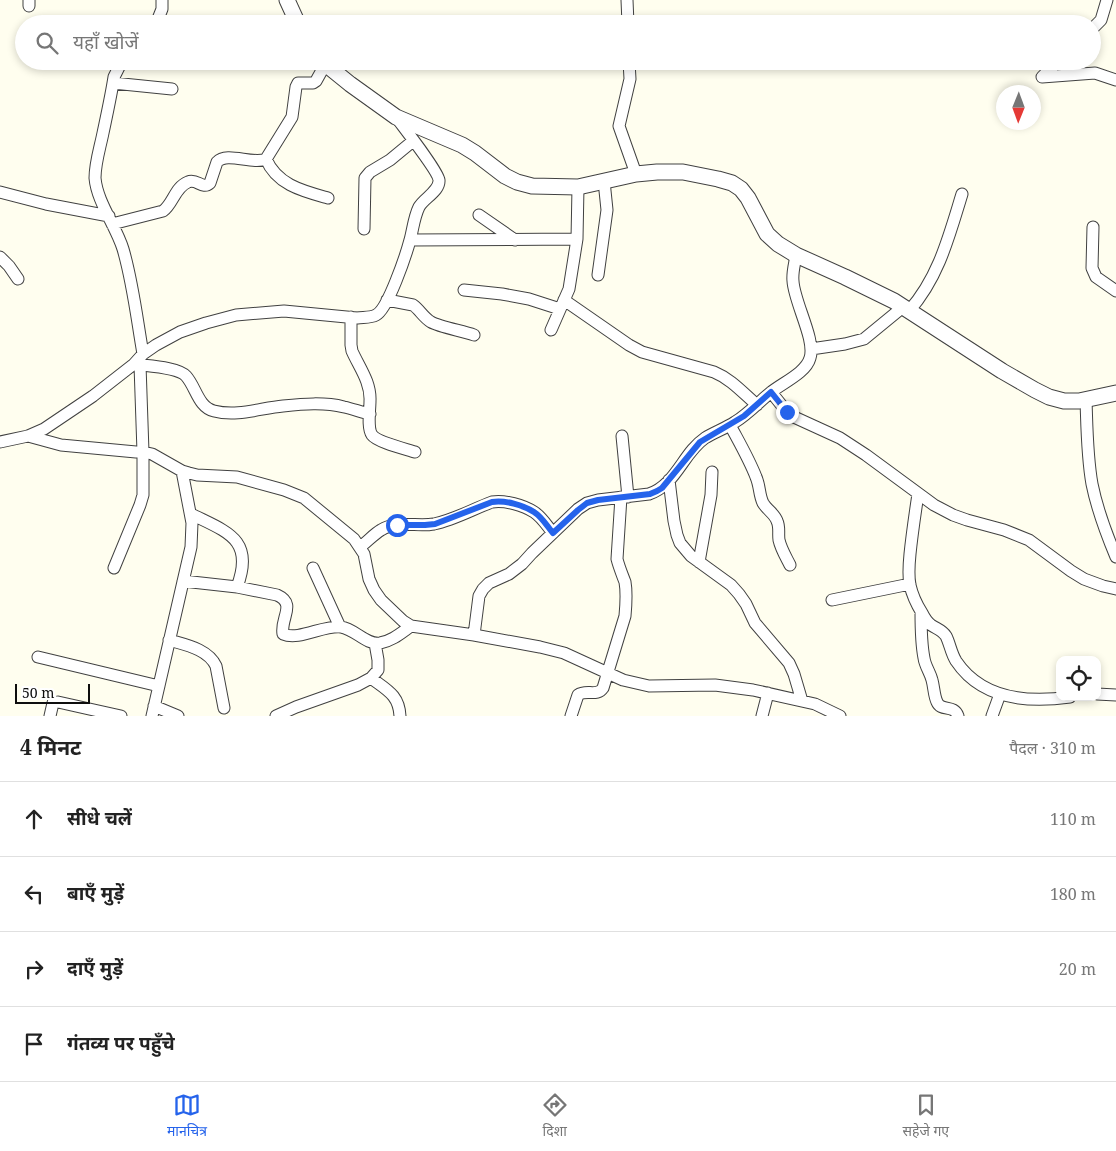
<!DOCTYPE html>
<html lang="hi">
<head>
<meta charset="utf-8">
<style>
	:root { --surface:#fff; --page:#f6f6f6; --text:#222; --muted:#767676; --line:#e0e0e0; --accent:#2563eb }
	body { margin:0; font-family:"Noto Serif","Noto Sans Devanagari",serif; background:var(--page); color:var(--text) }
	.controls { position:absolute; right:15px; bottom:15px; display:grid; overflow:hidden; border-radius:10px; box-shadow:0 2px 8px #0003 }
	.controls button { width:45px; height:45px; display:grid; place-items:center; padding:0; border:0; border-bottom:1px solid var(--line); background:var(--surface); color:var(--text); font:25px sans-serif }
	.compass { position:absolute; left:996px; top:85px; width:45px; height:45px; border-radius:50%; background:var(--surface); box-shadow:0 2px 8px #0003; rotate:181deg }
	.scale { position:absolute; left:15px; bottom:12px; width:75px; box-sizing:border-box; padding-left:5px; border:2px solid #0e0e0e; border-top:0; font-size:14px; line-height:18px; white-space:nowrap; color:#0e0e0e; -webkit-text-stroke:4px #fff; paint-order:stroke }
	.stop { position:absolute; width:15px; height:15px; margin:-11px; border:4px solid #2563eb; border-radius:50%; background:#fff }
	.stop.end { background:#2563eb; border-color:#fff; box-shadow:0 1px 5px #0008 }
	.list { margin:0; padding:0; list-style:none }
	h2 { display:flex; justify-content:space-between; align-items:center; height:65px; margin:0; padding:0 20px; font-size:21px }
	h2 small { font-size:16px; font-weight:400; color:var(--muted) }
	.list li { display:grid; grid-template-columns:32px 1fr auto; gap:15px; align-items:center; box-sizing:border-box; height:75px; padding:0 20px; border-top:1px solid var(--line) }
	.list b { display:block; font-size:19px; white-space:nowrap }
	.list em { font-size:16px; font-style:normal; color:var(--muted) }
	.icon { flex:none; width:28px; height:28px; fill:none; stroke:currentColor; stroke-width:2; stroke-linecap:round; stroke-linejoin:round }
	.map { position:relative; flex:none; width:1116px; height:716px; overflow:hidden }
	.search { position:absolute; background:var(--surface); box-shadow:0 2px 8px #0003; left:15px; right:15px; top:15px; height:55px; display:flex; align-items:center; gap:12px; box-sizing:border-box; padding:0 18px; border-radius:28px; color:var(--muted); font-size:19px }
	.sheet { height:365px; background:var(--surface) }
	nav { display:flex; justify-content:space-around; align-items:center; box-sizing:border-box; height:70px; border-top:1px solid var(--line); background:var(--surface); font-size:14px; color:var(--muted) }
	nav a { display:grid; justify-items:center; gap:2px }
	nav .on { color:var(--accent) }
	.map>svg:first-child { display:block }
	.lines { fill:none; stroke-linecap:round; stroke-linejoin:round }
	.minor-casing { stroke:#414141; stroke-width:13 }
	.tertiary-casing { stroke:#414141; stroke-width:17 }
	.minor { stroke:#fff; stroke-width:11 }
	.tertiary { stroke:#fff; stroke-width:15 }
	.route { stroke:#2563eb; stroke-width:6 }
</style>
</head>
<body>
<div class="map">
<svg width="1116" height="716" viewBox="0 0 1116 716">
	<rect width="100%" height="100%" fill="#fffeef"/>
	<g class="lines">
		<defs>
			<path id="minor" d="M627,0l1,24
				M29,6v-6
				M156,24l6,-15v-9
				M1092,29l9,-9 6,-20
				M125,61l-6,6 -5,10c-3,19 -7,37 -11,56 -3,15 -8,30 -8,45 2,24 21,48 28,71 10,34 14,71 20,105
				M629,61l1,18 -11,47 17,48
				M1058,61l-16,16 53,-4 21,7
				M113,83l59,6
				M266,159c11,26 37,32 62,39
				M0,192l46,12 63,12
				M479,215l36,25
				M112,224l51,-13c10,-7 12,-24 25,-29 9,-4 14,8 22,1l7,-21c10,-11 35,3 49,-3l26,-42 4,-30 2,-4h15l3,-2 10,-18
				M1093,227l-1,41 4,9 20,14
				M364,229l1,-51 5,-6 20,-12 23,-19
				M410,240l167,-1
				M0,257l9,9 9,13
				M598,275l9,-65 -3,-29
				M464,290l38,4 27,5 31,10
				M387,300l26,5c7,5 10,12 18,17 9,5 32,9 43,13
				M564,300l65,45 13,7 72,20c17,7 29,21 43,33
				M909,311c30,-34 40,-75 53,-117
				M351,317v28l1,6c7,16 19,31 18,50 0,9 -3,27 2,34 5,7 34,14 43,17
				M551,330l18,-41 8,-50 1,-52
				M811,349l34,-5 19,-5 39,-32
				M134,364c13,2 44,3 52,12 10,11 12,31 28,35 23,6 47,-3 69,-5 20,-2 41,-4 61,1 9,2 17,5 26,7
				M771,392l12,15 11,10 46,21 26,17 68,50 19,10 14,5 37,10 25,10 42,31 13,8 19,7 13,3
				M1086,400c1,28 1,56 6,84 5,25 14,49 24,73
				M730,425c9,17 19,34 26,52 4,9 3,18 7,26 4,7 12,11 14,18 3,6 1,13 2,19 2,9 7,17 11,25
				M28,436l33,9 75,7h7l9,2 30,17 7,2 8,2 40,2 47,13 20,8 50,41 10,15 5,25 5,11 7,10 22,21 8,5 63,9 66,12 24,6 59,27 26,6 66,-1 38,5 62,14 25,12
				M622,436l6,61
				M0,442l28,-6 16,-7 49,-33 41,-32 9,-10 13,-9 24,-13 26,-9 30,-8 48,-4 73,7c6,-1 13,0 19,-3 12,-6 30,-60 34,-75 3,-11 4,-23 9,-33 5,-9 21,-16 20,-27 -1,-9 -35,-52 -43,-63
				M669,480l5,41 3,14 3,8 11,13 40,29 8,9 7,10 9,19 34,40 5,11 8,27
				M918,494c-3,20 -6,40 -8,60 -1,10 -2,21 0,31 2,9 7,20 12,28 2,4 5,9 9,12 6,4 11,5 15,11 4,8 5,17 10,25 26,39 72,42 114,36
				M191,514c36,18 64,25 46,73
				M360,547c7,-5 14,-13 21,-17 16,-10 36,-3 53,-6 20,-4 39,-15 58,-22 13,-2 31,3 42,10 8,5 13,14 19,21
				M699,562l12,-67 1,-23
				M114,568l26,-63 3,-10v-43l-3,-87
				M313,568l27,59
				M183,581l54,6 40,8c20,9 3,23 6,39 16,7 40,-9 58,-7 14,2 25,18 39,16 12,-2 21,-10 31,-17
				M832,600l78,-16
				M921,612c0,15 0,31 3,46 1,8 6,14 8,22 2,7 2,16 5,22 4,10 17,2 21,14
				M474,635l5,-39 4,-7 6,-6 20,-9 13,-10 10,-11 46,-44 9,-6 11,-3 51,-6c27,-9 34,-41 56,-56 10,-6 21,-10 30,-16 13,-8 24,-20 35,-29 12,-10 36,-20 40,-35 6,-18 -16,-56 -17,-77 -1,-9 2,-18 3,-26
				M169,640c17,5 39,9 47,26l8,42
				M38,657l121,29
				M371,678c16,12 28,17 29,38
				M1097,694l19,1
				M154,706l24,10
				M50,716l3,-13 5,-1 63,14
				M152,716l39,-169 1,-24 -10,-52
				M276,716l20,-9 62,-22 13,-7 7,-8v-10l-3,-17
				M571,716l7,-21c8,-6 19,2 25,-7l22,-72c1,-11 2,-23 0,-34 -3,-8 -6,-15 -8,-23l4,-62
				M762,716l6,-23
				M992,716l8,-22"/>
			<path id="tertiary" d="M287,0l11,24
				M324,61l5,6 21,17 46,33 66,28 13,8 30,23 12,6 15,4 46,1 58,-13 21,-2h26l35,7 14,4 9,6 7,9 19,36 11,10 18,11 49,22 49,24 108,70 33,19 14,7 15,4h15l37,-8"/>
		</defs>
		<!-- minor casing -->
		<use href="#minor" class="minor-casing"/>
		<!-- tertiary casing -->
		<use href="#tertiary" class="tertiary-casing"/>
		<!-- minor -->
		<use href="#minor" class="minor"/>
		<!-- tertiary -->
		<use href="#tertiary" class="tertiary"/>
	</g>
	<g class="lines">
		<!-- route -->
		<path class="route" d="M397,525h28l10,-1 57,-22c13,-2 31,3 42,10 8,5 13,14 19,21l25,-23 9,-7 11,-3 52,-6 7,-3 5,-3 38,-46 44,-26 27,-24 16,20"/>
	</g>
</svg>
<div class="controls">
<button><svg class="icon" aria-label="locate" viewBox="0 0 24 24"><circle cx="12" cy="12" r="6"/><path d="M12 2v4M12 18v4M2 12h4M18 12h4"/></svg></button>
</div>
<svg class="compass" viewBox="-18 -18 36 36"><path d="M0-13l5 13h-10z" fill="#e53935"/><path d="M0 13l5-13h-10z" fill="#767676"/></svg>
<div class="scale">50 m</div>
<div class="stop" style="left:397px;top:525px"></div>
<div class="stop end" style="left:787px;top:412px"></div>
<div class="search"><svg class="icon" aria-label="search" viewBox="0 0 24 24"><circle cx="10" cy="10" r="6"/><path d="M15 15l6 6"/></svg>यहाँ खोजें</div>
</div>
<section class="sheet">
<h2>4 मिनट<small>पैदल · 310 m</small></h2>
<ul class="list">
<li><svg class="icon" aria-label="ahead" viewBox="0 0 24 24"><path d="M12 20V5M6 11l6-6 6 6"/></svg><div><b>सीधे चलें</b></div><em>110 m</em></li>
<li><svg class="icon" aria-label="left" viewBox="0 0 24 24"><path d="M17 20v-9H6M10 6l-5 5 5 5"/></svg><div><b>बाएँ मुड़ें</b></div><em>180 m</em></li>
<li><svg class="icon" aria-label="right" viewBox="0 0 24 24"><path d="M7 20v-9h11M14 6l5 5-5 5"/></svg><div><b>दाएँ मुड़ें</b></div><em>20 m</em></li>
<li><svg class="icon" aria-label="arrive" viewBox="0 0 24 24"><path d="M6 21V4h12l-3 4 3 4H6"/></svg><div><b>गंतव्य पर पहुँचे</b></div></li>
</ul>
</section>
<nav>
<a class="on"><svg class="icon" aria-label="map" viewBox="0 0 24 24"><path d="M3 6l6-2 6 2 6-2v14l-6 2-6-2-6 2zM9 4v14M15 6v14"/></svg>मानचित्र</a>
<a><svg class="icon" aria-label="directions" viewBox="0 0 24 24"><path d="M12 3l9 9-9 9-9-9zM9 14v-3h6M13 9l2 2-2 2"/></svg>दिशा</a>
<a><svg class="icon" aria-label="saved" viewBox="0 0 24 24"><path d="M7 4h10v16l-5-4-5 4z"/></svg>सहेजे गए</a>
</nav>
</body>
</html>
